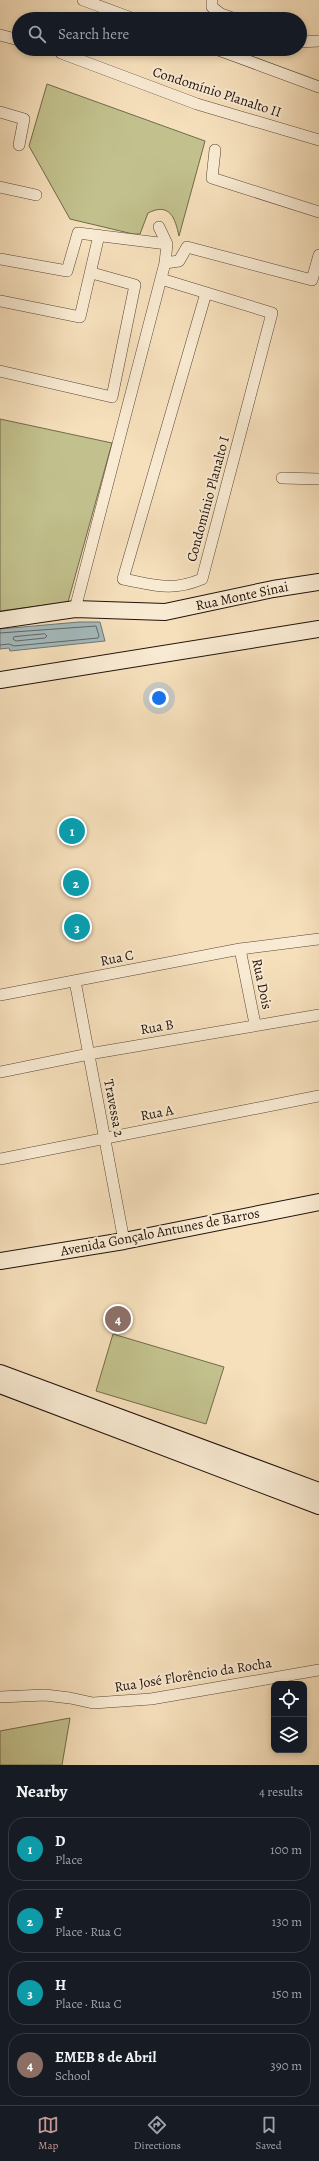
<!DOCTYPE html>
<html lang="en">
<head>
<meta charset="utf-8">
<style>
	:root { --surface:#171b24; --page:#20242c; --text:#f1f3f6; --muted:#9ea1a6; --line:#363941; --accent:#c59692 }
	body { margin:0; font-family:Alegreya,serif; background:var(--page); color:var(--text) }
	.controls { position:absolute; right:12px; bottom:12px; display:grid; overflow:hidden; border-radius:8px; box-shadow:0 2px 6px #0003 }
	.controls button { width:36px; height:36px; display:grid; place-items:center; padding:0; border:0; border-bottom:1px solid var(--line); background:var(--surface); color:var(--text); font:20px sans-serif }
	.you { position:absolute; left:159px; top:698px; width:14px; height:14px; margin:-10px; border:3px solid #fff; border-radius:50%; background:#1a73e8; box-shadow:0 0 0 6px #1a73e833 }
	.badge { display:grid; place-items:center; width:26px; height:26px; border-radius:50%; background:var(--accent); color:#fff; font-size:13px; font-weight:700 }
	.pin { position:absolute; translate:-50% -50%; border:2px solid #fff; box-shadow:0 1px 4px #0006 }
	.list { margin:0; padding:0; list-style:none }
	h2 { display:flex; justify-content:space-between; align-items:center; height:52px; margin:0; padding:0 16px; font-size:17px }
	h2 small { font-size:13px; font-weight:400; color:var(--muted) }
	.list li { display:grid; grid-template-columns:26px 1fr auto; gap:12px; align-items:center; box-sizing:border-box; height:64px; margin:0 8px 8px; padding:0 8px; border:1px solid var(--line); border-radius:16px }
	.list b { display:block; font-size:15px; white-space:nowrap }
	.list p { margin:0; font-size:13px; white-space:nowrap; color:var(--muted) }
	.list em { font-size:13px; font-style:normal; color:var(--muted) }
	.icon { flex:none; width:22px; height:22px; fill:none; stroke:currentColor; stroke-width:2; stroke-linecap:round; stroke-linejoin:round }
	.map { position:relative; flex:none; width:319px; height:1765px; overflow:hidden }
	.search { position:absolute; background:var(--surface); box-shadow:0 2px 6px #0003; left:12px; right:12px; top:12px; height:44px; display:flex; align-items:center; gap:10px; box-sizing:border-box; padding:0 14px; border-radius:22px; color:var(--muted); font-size:15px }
	.sheet { height:340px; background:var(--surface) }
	nav { display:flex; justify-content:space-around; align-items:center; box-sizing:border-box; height:56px; border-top:1px solid var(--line); background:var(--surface); font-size:11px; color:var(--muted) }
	nav a { display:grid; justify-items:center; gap:2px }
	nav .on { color:var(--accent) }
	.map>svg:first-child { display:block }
	.green { fill:#c2c18d; stroke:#726a4c }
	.water { fill:#a4babd; stroke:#707776 }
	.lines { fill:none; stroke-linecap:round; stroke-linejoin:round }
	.shore { stroke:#636664; stroke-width:1 }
	.street-casing { stroke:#574637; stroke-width:12 }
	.secondary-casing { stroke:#22120b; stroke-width:18 }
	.street { stroke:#f9ebd3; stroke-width:11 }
	.secondary { stroke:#f9ebd3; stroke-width:16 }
	.labels { text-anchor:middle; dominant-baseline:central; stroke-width:4; stroke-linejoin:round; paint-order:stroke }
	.street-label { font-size:14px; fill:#22120b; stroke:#f9ebd3 }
</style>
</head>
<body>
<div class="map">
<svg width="319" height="1765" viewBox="0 0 319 1765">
	<rect width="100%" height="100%" fill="#f6e0bc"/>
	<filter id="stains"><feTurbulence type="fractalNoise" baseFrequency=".005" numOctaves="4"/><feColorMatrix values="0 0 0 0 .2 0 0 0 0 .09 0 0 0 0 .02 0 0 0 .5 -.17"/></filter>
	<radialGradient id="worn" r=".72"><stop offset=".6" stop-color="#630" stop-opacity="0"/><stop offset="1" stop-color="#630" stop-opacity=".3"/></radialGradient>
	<!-- green -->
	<path class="green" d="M47,84l158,57 -26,95c-4,-18 -9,-34 -31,-23l-8,21h-7l-63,-15 -41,-73z
		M0,419l112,24 -44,159 -68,9z
		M113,1334l111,33 -18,57 -110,-33z
		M70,1718l-8,47h-62v-34z"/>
	<!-- water -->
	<path class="water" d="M79,622h21l5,19 -95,10 -1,-3 -9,1v-20z"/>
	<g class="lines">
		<!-- shore -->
		<path class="shore" d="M0,633l96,-7 3,10 -1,2 -84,8 -5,-2 -9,1
			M45,634l2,2 -2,2 -29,3 -3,-2 1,-2z"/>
		<defs>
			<path id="street" d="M83,0l51,19
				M212,0v7l9,7 14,5
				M0,35l19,5
				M300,42l19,-1
				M216,49l103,38
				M61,53l136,51 122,36
				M0,112l24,7 -5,26
				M215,150l-3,28 107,34
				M0,187l36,8
				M0,259l67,12 11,-38 89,11
				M165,263l14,-2 8,-14 125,33 7,-25
				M161,279l111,34 -70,266c-31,13 -47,6 -79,0l83,-286
				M0,301l80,16 19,-82
				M0,371l112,26 23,-112 -43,-12
				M282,478l37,1
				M75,609l90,-346 2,-19 -8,-17
				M240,949l15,75
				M75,981l49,260
				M0,995l240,-46 79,-10
				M0,1072l89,-18 230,-39
				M0,1159l319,-63
				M0,1697l45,-2 25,3 23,5 58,-4 168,-29"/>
			<path id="secondary" d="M0,620l75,-11 90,3 108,-23 46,-7
				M0,680l319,-51
				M0,1261l124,-20 195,-39
				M0,1373l319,118
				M0,1385l319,121"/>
		</defs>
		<!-- street casing -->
		<use href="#street" class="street-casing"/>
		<!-- secondary casing -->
		<use href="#secondary" class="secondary-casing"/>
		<!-- street -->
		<use href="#street" class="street"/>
		<!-- secondary -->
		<use href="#secondary" class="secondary"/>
	</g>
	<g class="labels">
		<!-- street labels -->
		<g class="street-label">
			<text transform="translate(217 92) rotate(18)">Condomínio Planalto II</text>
			<text transform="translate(208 499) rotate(-75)">Condomínio Planalto I</text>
			<text transform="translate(242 596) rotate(-12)">Rua Monte Sinai</text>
			<text transform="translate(117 958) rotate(-11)">Rua C</text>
			<text transform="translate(262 984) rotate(78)">Rua Dois</text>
			<text transform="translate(157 1027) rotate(-10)">Rua B</text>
			<text transform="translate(114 1108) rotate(79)">Travessa 2</text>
			<text transform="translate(157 1113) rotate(-11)">Rua A</text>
			<text transform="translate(160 1232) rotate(-11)">Avenida Gonçalo Antunes de Barros</text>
			<text transform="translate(193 1675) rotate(-9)">Rua José Florêncio da Rocha</text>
		</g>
	</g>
	<rect width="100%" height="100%" filter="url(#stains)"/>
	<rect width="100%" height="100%" fill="url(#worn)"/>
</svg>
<div class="controls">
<button><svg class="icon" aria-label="locate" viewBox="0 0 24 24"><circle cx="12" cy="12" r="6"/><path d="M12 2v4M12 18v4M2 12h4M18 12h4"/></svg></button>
<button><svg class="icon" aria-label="layers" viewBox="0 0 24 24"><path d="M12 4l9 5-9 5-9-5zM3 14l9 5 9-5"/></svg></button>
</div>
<div class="you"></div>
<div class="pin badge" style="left:72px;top:831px;background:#0f9aa8">1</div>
<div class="pin badge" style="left:76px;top:883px;background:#0f9aa8">2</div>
<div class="pin badge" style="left:77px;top:927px;background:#0f9aa8">3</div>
<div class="pin badge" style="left:118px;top:1319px;background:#8d6e63">4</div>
<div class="search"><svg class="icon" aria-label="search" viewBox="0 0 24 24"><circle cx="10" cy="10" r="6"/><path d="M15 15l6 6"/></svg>Search here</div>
</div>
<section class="sheet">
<h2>Nearby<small>4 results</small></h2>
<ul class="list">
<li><span class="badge" style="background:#0f9aa8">1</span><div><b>D</b><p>Place</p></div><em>100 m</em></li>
<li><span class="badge" style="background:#0f9aa8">2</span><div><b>F</b><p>Place · Rua C</p></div><em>130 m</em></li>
<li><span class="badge" style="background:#0f9aa8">3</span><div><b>H</b><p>Place · Rua C</p></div><em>150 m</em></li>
<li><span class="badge" style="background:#8d6e63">4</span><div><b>EMEB 8 de Abril</b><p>School</p></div><em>390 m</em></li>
</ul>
</section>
<nav>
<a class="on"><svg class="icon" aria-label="map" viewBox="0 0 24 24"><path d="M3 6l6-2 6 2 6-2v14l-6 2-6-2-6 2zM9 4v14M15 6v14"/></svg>Map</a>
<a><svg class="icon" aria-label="directions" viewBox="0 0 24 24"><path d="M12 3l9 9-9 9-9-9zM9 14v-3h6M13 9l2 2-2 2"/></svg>Directions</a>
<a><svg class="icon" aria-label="saved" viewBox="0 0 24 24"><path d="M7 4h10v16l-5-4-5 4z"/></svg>Saved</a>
</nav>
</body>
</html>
